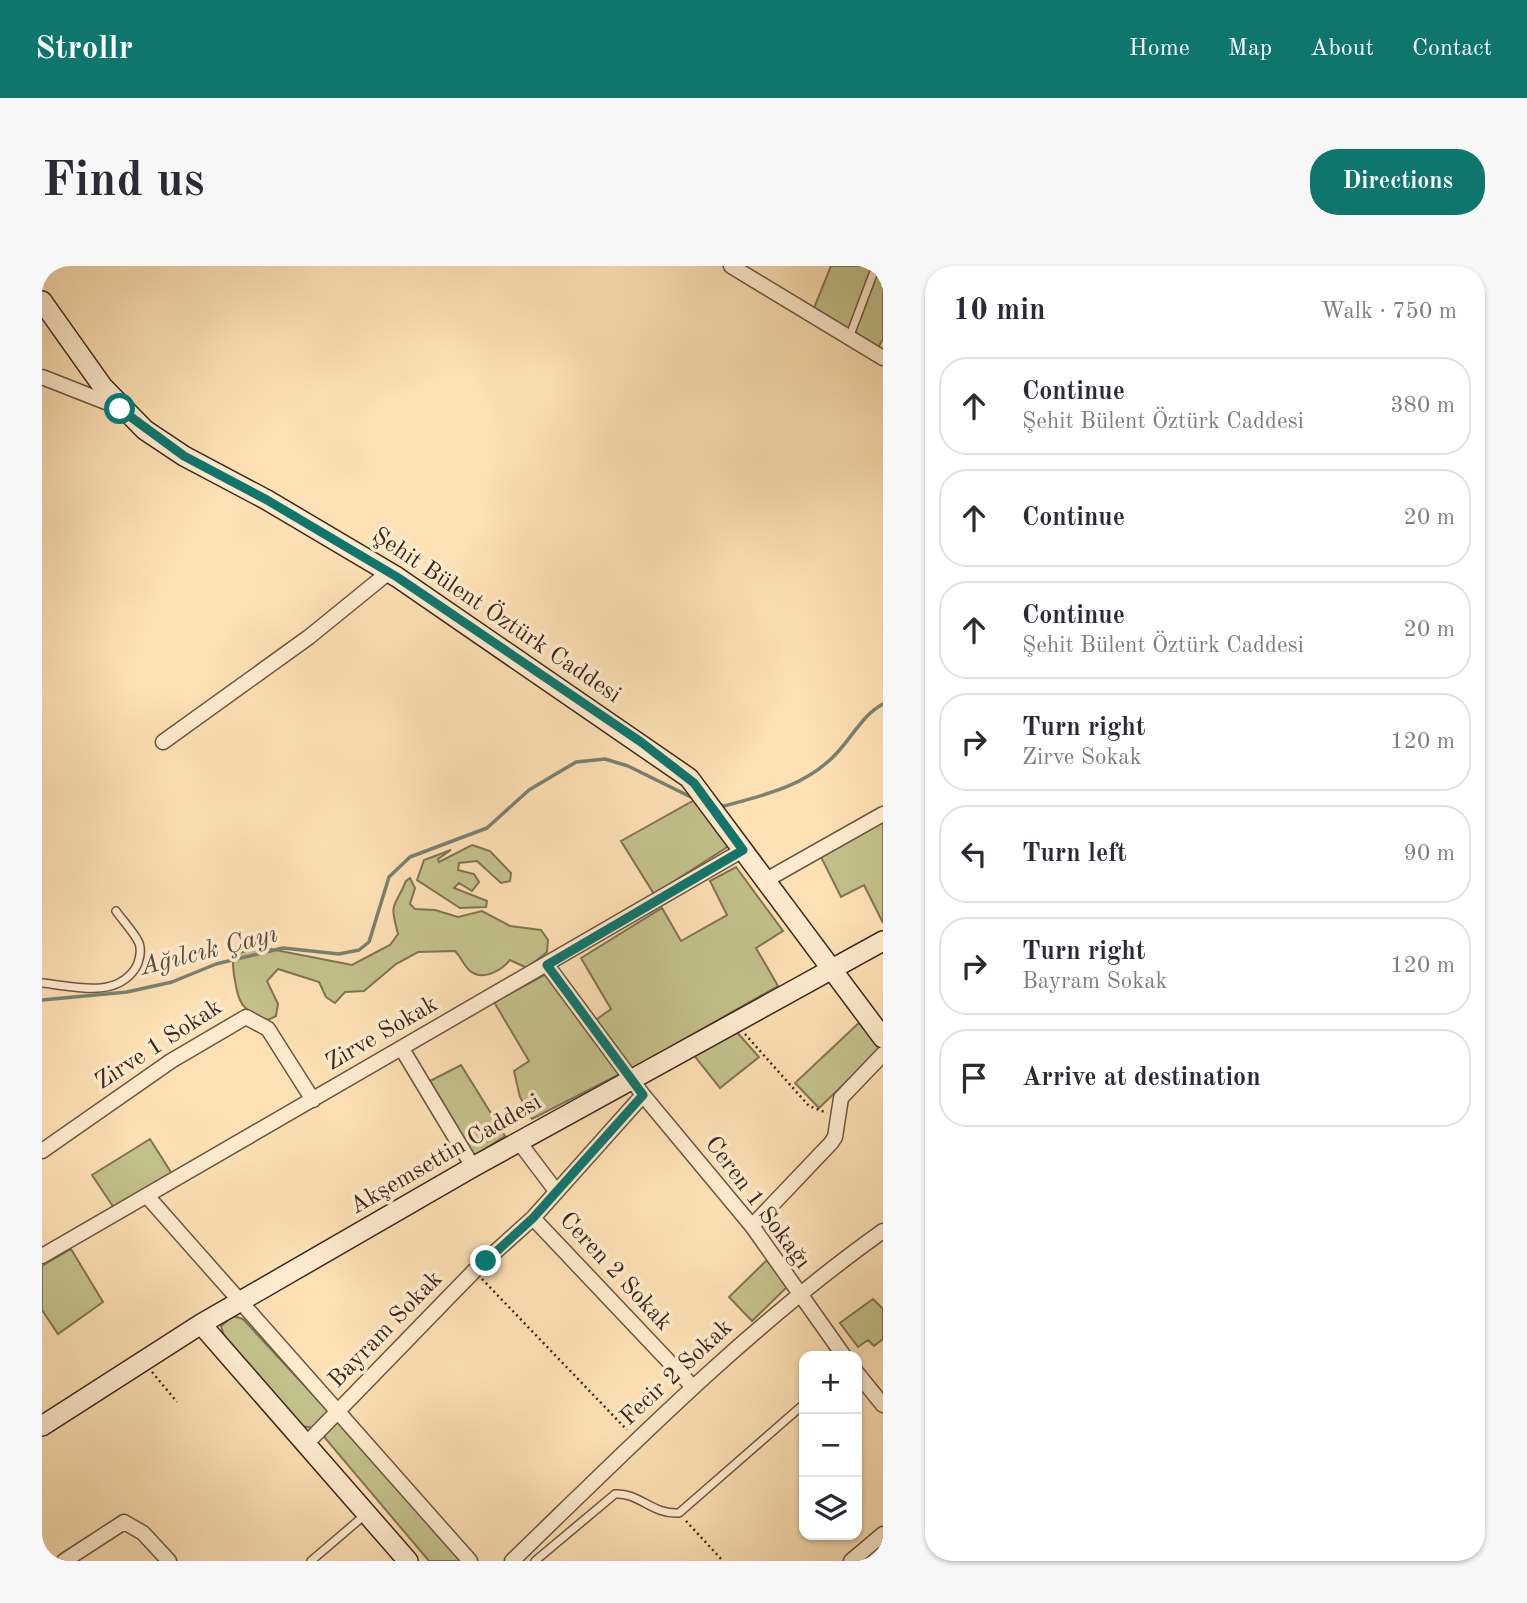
<!DOCTYPE html>
<html lang="en">
<head>
<meta charset="utf-8">
<style>
	:root { --surface:#fff; --page:#f7f7f7; --text:#2b2b33; --muted:#7c7c81; --line:#e1e1e2; --accent:#0f766e }
	body { margin:0; font-family:"Old Standard TT",serif; background:var(--page); color:var(--text) }
	.controls { position:absolute; right:21px; bottom:21px; display:grid; overflow:hidden; border-radius:14px; box-shadow:0 2px 5px #0004 }
	.controls button { width:63px; height:63px; display:grid; place-items:center; padding:0; border:0; border-bottom:2px solid var(--line); background:var(--surface); color:var(--text); font:35px sans-serif }
	.stop { position:absolute; width:21px; height:21px; margin:-16px; border:5px solid #0f766e; border-radius:50%; background:#fff }
	.stop.end { background:#0f766e; border-color:#fff; box-shadow:0 2px 7px #0008 }
	.list { margin:0; padding:0; list-style:none }
	h2 { display:flex; justify-content:space-between; align-items:center; height:91px; margin:0; padding:0 28px; font-size:30px }
	h2 small { font-size:23px; font-weight:400; color:var(--muted) }
	.list li { display:grid; grid-template-columns:46px 1fr auto; gap:21px; align-items:center; box-sizing:border-box; height:98px; margin:0 14px 14px; padding:0 14px; border:2px solid var(--line); border-radius:28px }
	.list b { display:block; font-size:26px; white-space:nowrap }
	.list p { margin:0; font-size:23px; white-space:nowrap; color:var(--muted) }
	.list em { font-size:23px; font-style:normal; color:var(--muted) }
	.icon { flex:none; width:38px; height:38px; fill:none; stroke:currentColor; stroke-width:2; stroke-linecap:round; stroke-linejoin:round }
	.map { position:relative; flex:none; width:841px; height:1295px; overflow:hidden; border-radius:28px }
	header { display:flex; align-items:center; gap:42px; box-sizing:border-box; height:98px; padding:0 35px; background:var(--accent); color:#fff }
	header strong { font-size:33px }
	nav { display:flex; gap:38px; margin-inline-start:auto; font-size:24px }
	.intro { display:flex; align-items:center; justify-content:space-between; box-sizing:border-box; height:168px; padding:0 42px }
	h1 { margin:0; font-size:49px }
	.button { padding:18px 32px; border-radius:28px; background:var(--accent); color:#fff; font-size:24px; font-weight:700 }
	main { display:flex; gap:42px; padding:0 42px }
	aside { flex:1; background:var(--surface); border-radius:28px; box-shadow:0 2px 5px #0004 }
	.map>svg:first-child { display:block }
	.green { fill:#c3c18b; stroke:#807453; stroke-width:2 }
	.lines { fill:none; stroke-linecap:round; stroke-linejoin:round }
	.stream { stroke:#788172; stroke-width:3.5 }
	.lane-casing { stroke:#6e5541; stroke-width:10 }
	.street-casing { stroke:#6e5541; stroke-width:17 }
	.secondary-casing { stroke:#3e271b; stroke-width:22 }
	.path { stroke:#3e271b; stroke-width:2.5; stroke-dasharray:2 3.5; stroke-linecap:butt }
	.lane { stroke:#feebce; stroke-width:7 }
	.street { stroke:#feebce; stroke-width:14 }
	.secondary { stroke:#feebce; stroke-width:19 }
	.route { stroke:#0f766e; stroke-width:9 }
	.labels { text-anchor:middle; dominant-baseline:central; stroke-width:7; stroke-linejoin:round; paint-order:stroke }
	.street-label { font-size:24px; fill:#3e271b; stroke:#feebce }
	.water-label { font-size:26px; font-style:italic; fill:#564c3f; stroke:#feebce }
</style>
</head>
<body>
<header>
<strong>Strollr</strong>
<nav><a>Home</a><a>Map</a><a>About</a><a>Contact</a></nav>
</header>
<div class="intro"><h1>Find us</h1><a class="button">Directions</a></div>
<main>
<div class="map">
<svg width="841" height="1295" viewBox="0 0 841 1295">
	<rect width="100%" height="100%" fill="#fde0b4"/>
	<filter id="stains"><feTurbulence type="fractalNoise" baseFrequency=".00286" numOctaves="4"/><feColorMatrix values="0 0 0 0 .2 0 0 0 0 .09 0 0 0 0 .02 0 0 0 .5 -.17"/></filter>
	<radialGradient id="worn" r=".72"><stop offset=".6" stop-color="#630" stop-opacity="0"/><stop offset="1" stop-color="#630" stop-opacity=".3"/></radialGradient>
	<!-- green -->
	<path class="green" d="M789,0h52v73l-5,9 -66,-35z
		M656,532l34,46 -78,50 -33,-53z
		M841,554v103l-19,-38 -23,12 -21,-42z
		M430,579l18,6 21,22 -1,8 -9,2 -24,-22 -18,2 -1,7 16,4 5,8 -7,9 -13,-8 -5,5 33,13 -1,6 -26,1 -43,-28 7,-20 27,-10 -13,9 1,3z
		M694,601l47,64 -27,17 22,38 -150,85 -35,-49 18,-13 -30,-51 81,-50 19,33 46,-26 -17,-34z
		M368,612l5,10 -5,16 5,5 20,1 23,7 24,-6 28,15 31,4 7,10 -1,12 -20,16 -17,-8c-9,11 -28,22 -41,10 -6,-6 -8,-13 -14,-19l-37,1 -22,12 -32,27 -19,1 -10,11 -9,-6 -7,-15 -41,-13 -11,12 11,23 -2,12 -8,4c-29,-11 -29,-17 -34,-45 -1,-9 -2,-12 1,-21l25,-7 92,18 38,-20 8,-11c-9,-34 -4,-24 8,-53z
		M508,706l74,100 -92,47 -12,-22 -6,-26 15,-10 -35,-59z
		M821,753l20,28 -64,61 -24,-25z
		M693,764l24,27 -39,31 -27,-34z
		M419,799l44,71 -31,20 -44,-75z
		M108,873l22,35 -58,34 -22,-33z
		M29,983l32,53 -45,32 -16,-24v-44z
		M725,994l20,27 -35,34 -23,-24z
		M831,1033l10,10v30l-9,7 -6,-6 -10,7 -18,-24z
		M191,1050l10,3 85,92 -1,5 -14,12 -11,-2 -77,-87 -4,-13z
		M297,1155l130,140h-40l-104,-123v-5z"/>
	<g class="lines">
		<!-- stream -->
		<path class="stream" d="M676,538l6,2c41,-11 81,-20 111,-51 16,-16 28,-41 48,-51
			M0,734l85,-8 45,-10 44,-18 67,-16 56,6 20,-4 10,-8 20,-65 21,-20 77,-29 42,-38 47,-28 29,-3 23,7 69,34"/>
		<defs>
			<path id="lane" d="M807,72l27,-72
				M0,717c31,3 72,16 93,-14 4,-6 7,-18 4,-26 -5,-11 -16,-22 -23,-32
				M269,1295l55,-47
				M493,1295l80,-67c23,-2 38,21 64,19l125,-109"/>
			<path id="street" d="M689,0l152,92
				M0,111l79,31
				M121,476l146,-105 80,-65
				M724,614l117,-66
				M505,699l96,130 109,131 92,130
				M360,783l71,118
				M477,876l37,49
				M0,885l129,-90 75,-44 22,12 45,71
				M105,930l323,365
				M491,952l160,169
				M710,960l79,-83 4,-6 6,-39 42,-44
				M0,990l701,-406
				M815,1107l26,32
				M264,1178l168,-173 59,-53 110,-123
				M22,1295l60,-39 19,11 26,28
				M470,1295c119,-115 236,-234 371,-330
				M809,1295l32,-27"/>
			<path id="secondary" d="M0,35l61,86 42,43 39,26 83,44 130,77 292,201 194,260
				M159,1058l207,237
				M0,1160l159,-102 272,-157 410,-226"/>
		</defs>
		<!-- lane casing -->
		<use href="#lane" class="lane-casing"/>
		<!-- street casing -->
		<use href="#street" class="street-casing"/>
		<!-- secondary casing -->
		<use href="#secondary" class="secondary-casing"/>
		<!-- path -->
		<path class="path" d="M703,768l64,72 18,7
			M440,1013l145,151
			M110,1106l25,30
			M644,1255l37,40"/>
		<!-- lane -->
		<use href="#lane" class="lane"/>
		<!-- street -->
		<use href="#street" class="street"/>
		<!-- secondary -->
		<use href="#secondary" class="secondary"/>
	</g>
	<g class="lines">
		<!-- route -->
		<path class="route" d="M78,143l64,47 83,44 130,77 244,165 53,41 49,67 -196,115 96,130 -110,123 -47,43"/>
	</g>
	<g class="labels">
		<!-- street labels -->
		<g class="street-label">
			<text transform="translate(454 350) rotate(34)">Şehit Bülent Öztürk Caddesi</text>
			<text transform="translate(340 768) rotate(-30)">Zirve Sokak</text>
			<text transform="translate(117 779) rotate(-33)">Zirve 1 Sokak</text>
			<text transform="translate(404 889) rotate(-30)">Akşemsettin Caddesi</text>
			<text transform="translate(715 937) rotate(53)">Ceren 1 Sokağı</text>
			<text transform="translate(573 1006) rotate(47)">Ceren 2 Sokak</text>
			<text transform="translate(344 1064) rotate(-46)">Bayram Sokak</text>
			<text transform="translate(635 1107) rotate(-43)">Fecir 2 Sokak</text>
		</g>
		<!-- water labels -->
		<g class="water-label">
			<text transform="translate(167 685) rotate(-14)">Ağılcık Çayı</text>
		</g>
	</g>
	<rect width="100%" height="100%" filter="url(#stains)"/>
	<rect width="100%" height="100%" fill="url(#worn)"/>
</svg>
<div class="controls">
<button>+</button>
<button>−</button>
<button><svg class="icon" aria-label="layers" viewBox="0 0 24 24"><path d="M12 4l9 5-9 5-9-5zM3 14l9 5 9-5"/></svg></button>
</div>
<div class="stop" style="left:78px;top:143px"></div>
<div class="stop end" style="left:444px;top:995px"></div>
</div>
<aside>
<h2>10 min<small>Walk · 750 m</small></h2>
<ul class="list">
<li><svg class="icon" aria-label="ahead" viewBox="0 0 24 24"><path d="M12 20V5M6 11l6-6 6 6"/></svg><div><b>Continue</b><p>Şehit Bülent Öztürk Caddesi</p></div><em>380 m</em></li>
<li><svg class="icon" aria-label="ahead" viewBox="0 0 24 24"><path d="M12 20V5M6 11l6-6 6 6"/></svg><div><b>Continue</b></div><em>20 m</em></li>
<li><svg class="icon" aria-label="ahead" viewBox="0 0 24 24"><path d="M12 20V5M6 11l6-6 6 6"/></svg><div><b>Continue</b><p>Şehit Bülent Öztürk Caddesi</p></div><em>20 m</em></li>
<li><svg class="icon" aria-label="right" viewBox="0 0 24 24"><path d="M7 20v-9h11M14 6l5 5-5 5"/></svg><div><b>Turn right</b><p>Zirve Sokak</p></div><em>120 m</em></li>
<li><svg class="icon" aria-label="left" viewBox="0 0 24 24"><path d="M17 20v-9H6M10 6l-5 5 5 5"/></svg><div><b>Turn left</b></div><em>90 m</em></li>
<li><svg class="icon" aria-label="right" viewBox="0 0 24 24"><path d="M7 20v-9h11M14 6l5 5-5 5"/></svg><div><b>Turn right</b><p>Bayram Sokak</p></div><em>120 m</em></li>
<li><svg class="icon" aria-label="arrive" viewBox="0 0 24 24"><path d="M6 21V4h12l-3 4 3 4H6"/></svg><div><b>Arrive at destination</b></div></li>
</ul>
</aside>
</main>
</body>
</html>
